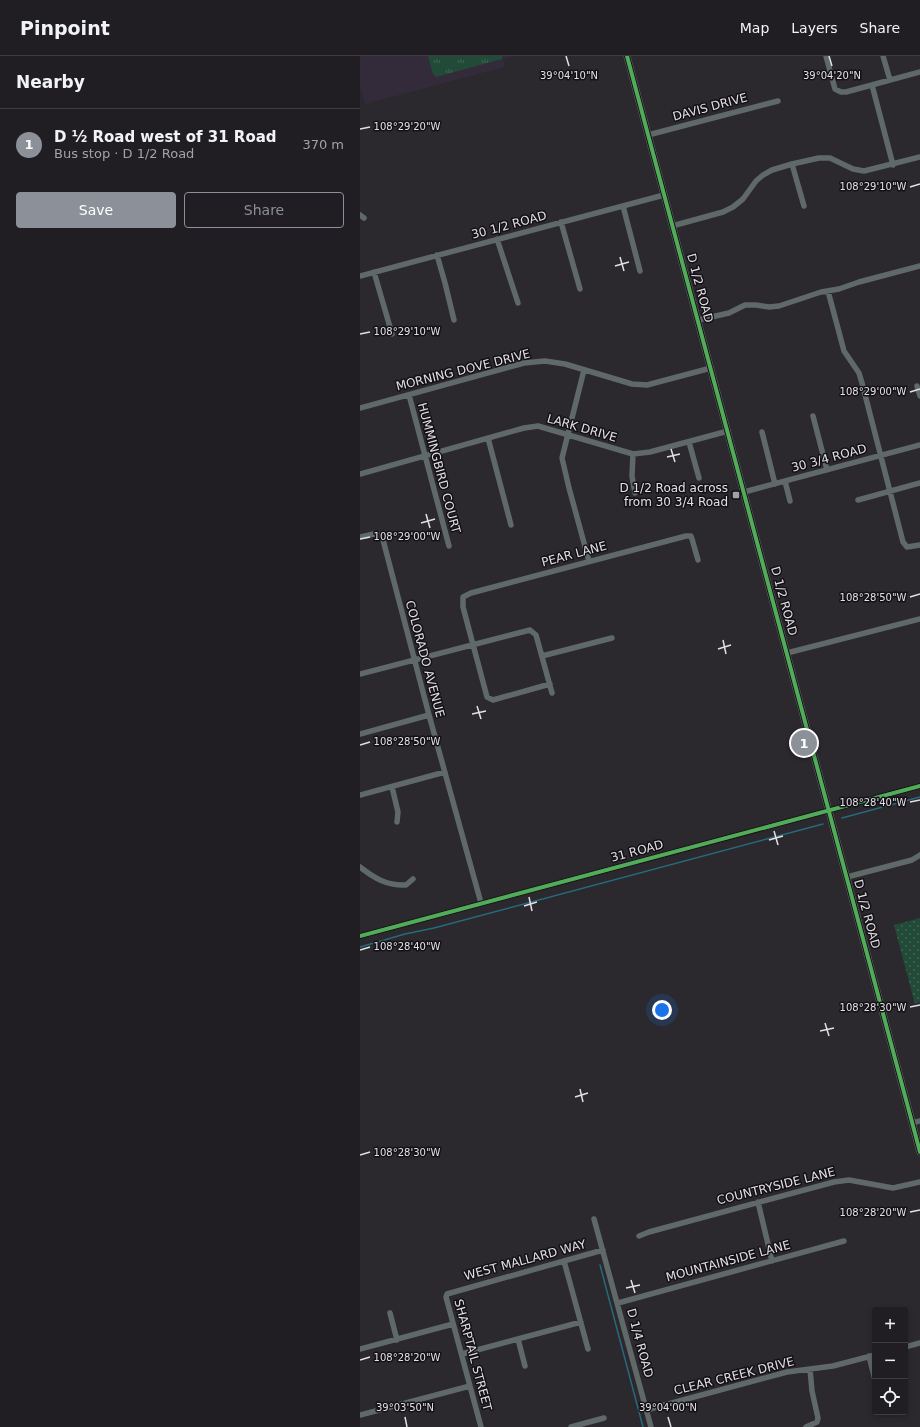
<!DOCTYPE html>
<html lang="en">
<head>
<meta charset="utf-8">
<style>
	:root { --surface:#201e22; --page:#28272a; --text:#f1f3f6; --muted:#a2a2a5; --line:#3d3c40; --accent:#8c9099 }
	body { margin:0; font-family:"DejaVu Sans",sans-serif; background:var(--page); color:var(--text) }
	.controls { position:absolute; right:12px; bottom:12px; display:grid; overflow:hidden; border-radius:4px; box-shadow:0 2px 6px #0003 }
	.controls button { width:36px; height:36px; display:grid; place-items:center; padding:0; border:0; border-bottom:1px solid var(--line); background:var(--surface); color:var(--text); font:20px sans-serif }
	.you { position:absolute; left:302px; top:954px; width:14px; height:14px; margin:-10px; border:3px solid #fff; border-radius:50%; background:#1a73e8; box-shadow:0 0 0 6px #1a73e833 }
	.badge { display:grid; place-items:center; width:26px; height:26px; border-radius:50%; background:var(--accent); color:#fff; font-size:13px; font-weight:700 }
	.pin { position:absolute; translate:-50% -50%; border:2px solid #fff; box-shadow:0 1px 4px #0006 }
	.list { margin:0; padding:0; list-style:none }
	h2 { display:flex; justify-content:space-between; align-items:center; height:52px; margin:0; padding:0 16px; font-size:17px }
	h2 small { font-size:13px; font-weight:400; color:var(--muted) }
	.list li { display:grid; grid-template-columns:26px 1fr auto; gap:12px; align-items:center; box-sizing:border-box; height:72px; padding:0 16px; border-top:1px solid var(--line) }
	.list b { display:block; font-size:15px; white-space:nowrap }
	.list p { margin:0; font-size:13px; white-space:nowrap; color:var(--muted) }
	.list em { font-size:13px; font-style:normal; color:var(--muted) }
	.actions { display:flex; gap:8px; padding:12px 16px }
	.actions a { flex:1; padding:9px 0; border:1px solid var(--accent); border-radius:4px; text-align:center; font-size:14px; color:var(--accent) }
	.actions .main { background:var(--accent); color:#fff }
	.icon { flex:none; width:22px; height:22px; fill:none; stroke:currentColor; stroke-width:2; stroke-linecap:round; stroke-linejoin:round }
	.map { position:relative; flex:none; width:560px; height:1371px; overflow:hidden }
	header { display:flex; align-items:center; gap:24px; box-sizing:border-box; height:56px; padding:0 20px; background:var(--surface); border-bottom:1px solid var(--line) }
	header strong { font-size:19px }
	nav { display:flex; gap:22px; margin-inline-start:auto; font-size:14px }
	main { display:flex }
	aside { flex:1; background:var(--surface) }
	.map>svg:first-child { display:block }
	.education { fill:#342b3a }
	.grass { fill:url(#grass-tufts) }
	.park { fill:url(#park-dots) }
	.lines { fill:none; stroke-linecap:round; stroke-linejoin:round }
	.stream { stroke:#256b7b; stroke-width:1.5 }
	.minor { stroke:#5f6967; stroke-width:5.5 }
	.major { stroke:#60696a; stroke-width:7 }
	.cycleway-casing { stroke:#131115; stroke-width:6 }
	.cycleway { stroke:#51ab58; stroke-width:4 }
	.ticks { fill:none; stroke:#e3dfe6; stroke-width:1.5 }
	.poi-dot { fill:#a39fa6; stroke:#131115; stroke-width:1.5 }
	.labels { text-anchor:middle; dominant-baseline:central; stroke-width:3; stroke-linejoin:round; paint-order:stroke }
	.street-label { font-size:12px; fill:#e3dfe6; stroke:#131115 }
	.poi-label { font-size:12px; fill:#e3dfe6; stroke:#131115; text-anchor:end }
	.ticks-label { font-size:10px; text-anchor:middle; fill:#e3dfe6; stroke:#131115; stroke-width:3; stroke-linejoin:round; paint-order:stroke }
</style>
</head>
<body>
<header>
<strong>Pinpoint</strong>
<nav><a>Map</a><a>Layers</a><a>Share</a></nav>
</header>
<main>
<aside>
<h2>Nearby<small></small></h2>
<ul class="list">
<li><span class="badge">1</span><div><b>D ½ Road west of 31 Road</b><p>Bus stop · D 1/2 Road</p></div><em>370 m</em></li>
</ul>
<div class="actions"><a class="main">Save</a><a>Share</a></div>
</aside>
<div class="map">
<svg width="560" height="1371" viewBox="0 0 560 1371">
	<defs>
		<pattern id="grass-tufts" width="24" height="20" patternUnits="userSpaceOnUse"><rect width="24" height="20" fill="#214b38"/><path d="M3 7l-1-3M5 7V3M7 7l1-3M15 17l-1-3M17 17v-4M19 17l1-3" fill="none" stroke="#416455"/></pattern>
		<pattern id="park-dots" width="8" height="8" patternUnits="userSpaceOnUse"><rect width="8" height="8" fill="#214b38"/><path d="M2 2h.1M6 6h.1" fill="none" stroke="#416455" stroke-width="1.8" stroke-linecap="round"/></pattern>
	</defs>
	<rect width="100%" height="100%" fill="#2b282e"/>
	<!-- education -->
	<path class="education" d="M0,0h154l-11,3 2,8 -140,37 -5,-19z"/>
	<!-- grass -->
	<path class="grass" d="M68,0h74v3l-66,18 -3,-3z"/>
	<!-- park -->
	<path class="park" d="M560,862v84l-5,2 -21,-79z"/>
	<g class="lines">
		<!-- stream -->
		<path class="stream" d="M482,762l78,-21
			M0,891l45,-13 29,-6 389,-104
			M240,1209l43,162"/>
		<!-- minor -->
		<path class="minor" d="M466,0l9,33 6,3h5l74,-20
			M523,0l7,24
			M512,29l21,80
			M288,79l130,-34
			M432,108l12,42
			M263,150l17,65
			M0,159l4,3
			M201,166l19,67
			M312,170l51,-14 10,-5 10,-8 13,-18 7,-6 9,-5 20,-6 27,-6h11l23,11 11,2 56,-14
			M137,183l21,64
			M77,199l8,28 9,37
			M14,216l18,62
			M0,220l304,-81
			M468,235l16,60 15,22 3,10 41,159 4,5 13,-2
			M338,264l31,-7 16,-8h11l13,2 10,-1 42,-14 18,-3 20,-7 61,-16
			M224,314l-22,88 7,30 20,73
			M557,330l3,10
			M49,339l40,151
			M0,352l164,-45 21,-2 20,3 67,20 15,1 64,-17
			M453,360l14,54
			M402,376l13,52
			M128,382l23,87
			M329,386l10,36
			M273,398l-1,22 3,17
			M0,418l164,-46 14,-2 95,28 17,-2 78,-21
			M425,425l5,20
			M384,436l176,-47
			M498,444l62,-17
			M0,481l14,-3 8,2 47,179 52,188
			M427,597l133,-34
			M182,600l70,-18
			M0,618l170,-44 6,5 16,58
			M190,628l-57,16 -6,-3 -24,-90v-10l8,-4 215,-57h5l1,3 6,21
			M0,678l69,-19
			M32,731l6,25 -1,10
			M0,739l85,-23
			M0,811c14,11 27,19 46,18l7,-6
			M487,821l65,-17 8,-5
			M0,880l560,-150
			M552,1067l8,-2
			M398,1146l14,59
			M234,1163l57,208
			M279,1180l10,-4 185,-50 15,-2 44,8 27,-6
			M204,1205l24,88
			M258,1247l226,-62
			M30,1257l7,27
			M158,1283l7,27
			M545,1291l15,-4
			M0,1293l93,-25
			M102,1298l119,-32
			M509,1300l6,24
			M286,1354l141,-38 46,-6 42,-11
			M0,1359l110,-29
			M121,1371l-35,-130 1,-3 156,-44
			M211,1371l33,-9
			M446,1371l11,-5 1,-4 -6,-27 -2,-22"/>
		<!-- major -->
		<path class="major" d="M267,0l293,1096"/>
		<defs>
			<path id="cycleway" d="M267,0l293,1096
				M0,880l560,-150"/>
		</defs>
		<!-- cycleway casing -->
		<use href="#cycleway" class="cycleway-casing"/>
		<!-- cycleway -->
		<use href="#cycleway" class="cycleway"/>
	</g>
	<!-- ticks -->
	<path class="ticks" d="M206,0l3,10M469,0l3,10M0,73l10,-2M550,131l10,-3M260,201l4,14M255,210l14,-4M0,278l10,-2M550,336l10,-3M311,393l4,13M307,401l13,-3M66,458l4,14M61,467l14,-4M0,483l10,-2M550,541l10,-3M363,584l3,14M358,593l13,-4M117,650l4,13M112,658l14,-3M0,689l10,-3M550,746l10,-2M414,775l4,14M409,784l14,-4M169,841l3,14M164,850l13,-4M0,894l10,-3M550,951l10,-2M465,967l4,13M460,975l14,-3M220,1033l3,13M215,1041l13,-4M0,1099l10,-3M550,1156l10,-2M271,1224l4,13M266,1232l14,-3M0,1304l10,-3M45,1361l2,10M308,1361l3,10"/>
	<!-- markers -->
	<rect class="poi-dot" x="372" y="435" width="8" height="8" rx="2"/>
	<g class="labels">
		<!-- street labels -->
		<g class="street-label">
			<text transform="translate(350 51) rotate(-15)">DAVIS DRIVE</text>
			<text transform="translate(149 169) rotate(-15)">30 1/2 ROAD</text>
			<text transform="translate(340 232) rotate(75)">D 1/2 ROAD</text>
			<text transform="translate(103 314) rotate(-14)">MORNING DOVE DRIVE</text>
			<text transform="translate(222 372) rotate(16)">LARK DRIVE</text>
			<text transform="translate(469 402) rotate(-15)">30 3/4 ROAD</text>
			<text transform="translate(79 412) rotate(75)">HUMMINGBIRD COURT</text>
			<text transform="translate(214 498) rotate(-15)">PEAR LANE</text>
			<text transform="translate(424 545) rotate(75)">D 1/2 ROAD</text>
			<text transform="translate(65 603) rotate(75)">COLORADO AVENUE</text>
			<text transform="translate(277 795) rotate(-15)">31 ROAD</text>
			<text transform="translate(507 858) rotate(75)">D 1/2 ROAD</text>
			<text transform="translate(416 1130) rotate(-14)">COUNTRYSIDE LANE</text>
			<text transform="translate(165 1204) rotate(-15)">WEST MALLARD WAY</text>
			<text transform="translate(368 1205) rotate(-15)">MOUNTAINSIDE LANE</text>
			<text transform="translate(280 1287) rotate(75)">D 1/4 ROAD</text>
			<text transform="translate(113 1299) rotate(75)">SHARPTAIL STREET</text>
			<text transform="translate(374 1320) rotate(-14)">CLEAR CREEK DRIVE</text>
		</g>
		<!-- poi labels -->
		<g class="poi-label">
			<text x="368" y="432">D 1/2 Road across<tspan x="368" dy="14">from 30 3/4 Road</tspan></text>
		</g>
	</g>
	<g class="ticks-label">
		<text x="209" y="23">39°04'10"N</text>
		<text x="472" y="23">39°04'20"N</text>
		<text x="47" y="74">108°29'20"W</text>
		<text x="513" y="134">108°29'10"W</text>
		<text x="47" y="279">108°29'10"W</text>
		<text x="513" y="339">108°29'00"W</text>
		<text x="47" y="484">108°29'00"W</text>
		<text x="513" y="545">108°28'50"W</text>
		<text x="47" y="689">108°28'50"W</text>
		<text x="513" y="750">108°28'40"W</text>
		<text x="47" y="894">108°28'40"W</text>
		<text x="513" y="955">108°28'30"W</text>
		<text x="47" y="1100">108°28'30"W</text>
		<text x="513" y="1160">108°28'20"W</text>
		<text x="47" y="1305">108°28'20"W</text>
		<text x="45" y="1355">39°03'50"N</text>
		<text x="308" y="1355">39°04'00"N</text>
	</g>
</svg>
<div class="controls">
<button>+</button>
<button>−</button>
<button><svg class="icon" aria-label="locate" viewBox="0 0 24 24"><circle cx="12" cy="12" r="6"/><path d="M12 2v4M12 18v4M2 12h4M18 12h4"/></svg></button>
</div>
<div class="you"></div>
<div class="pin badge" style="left:444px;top:687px">1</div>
</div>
</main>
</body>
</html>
